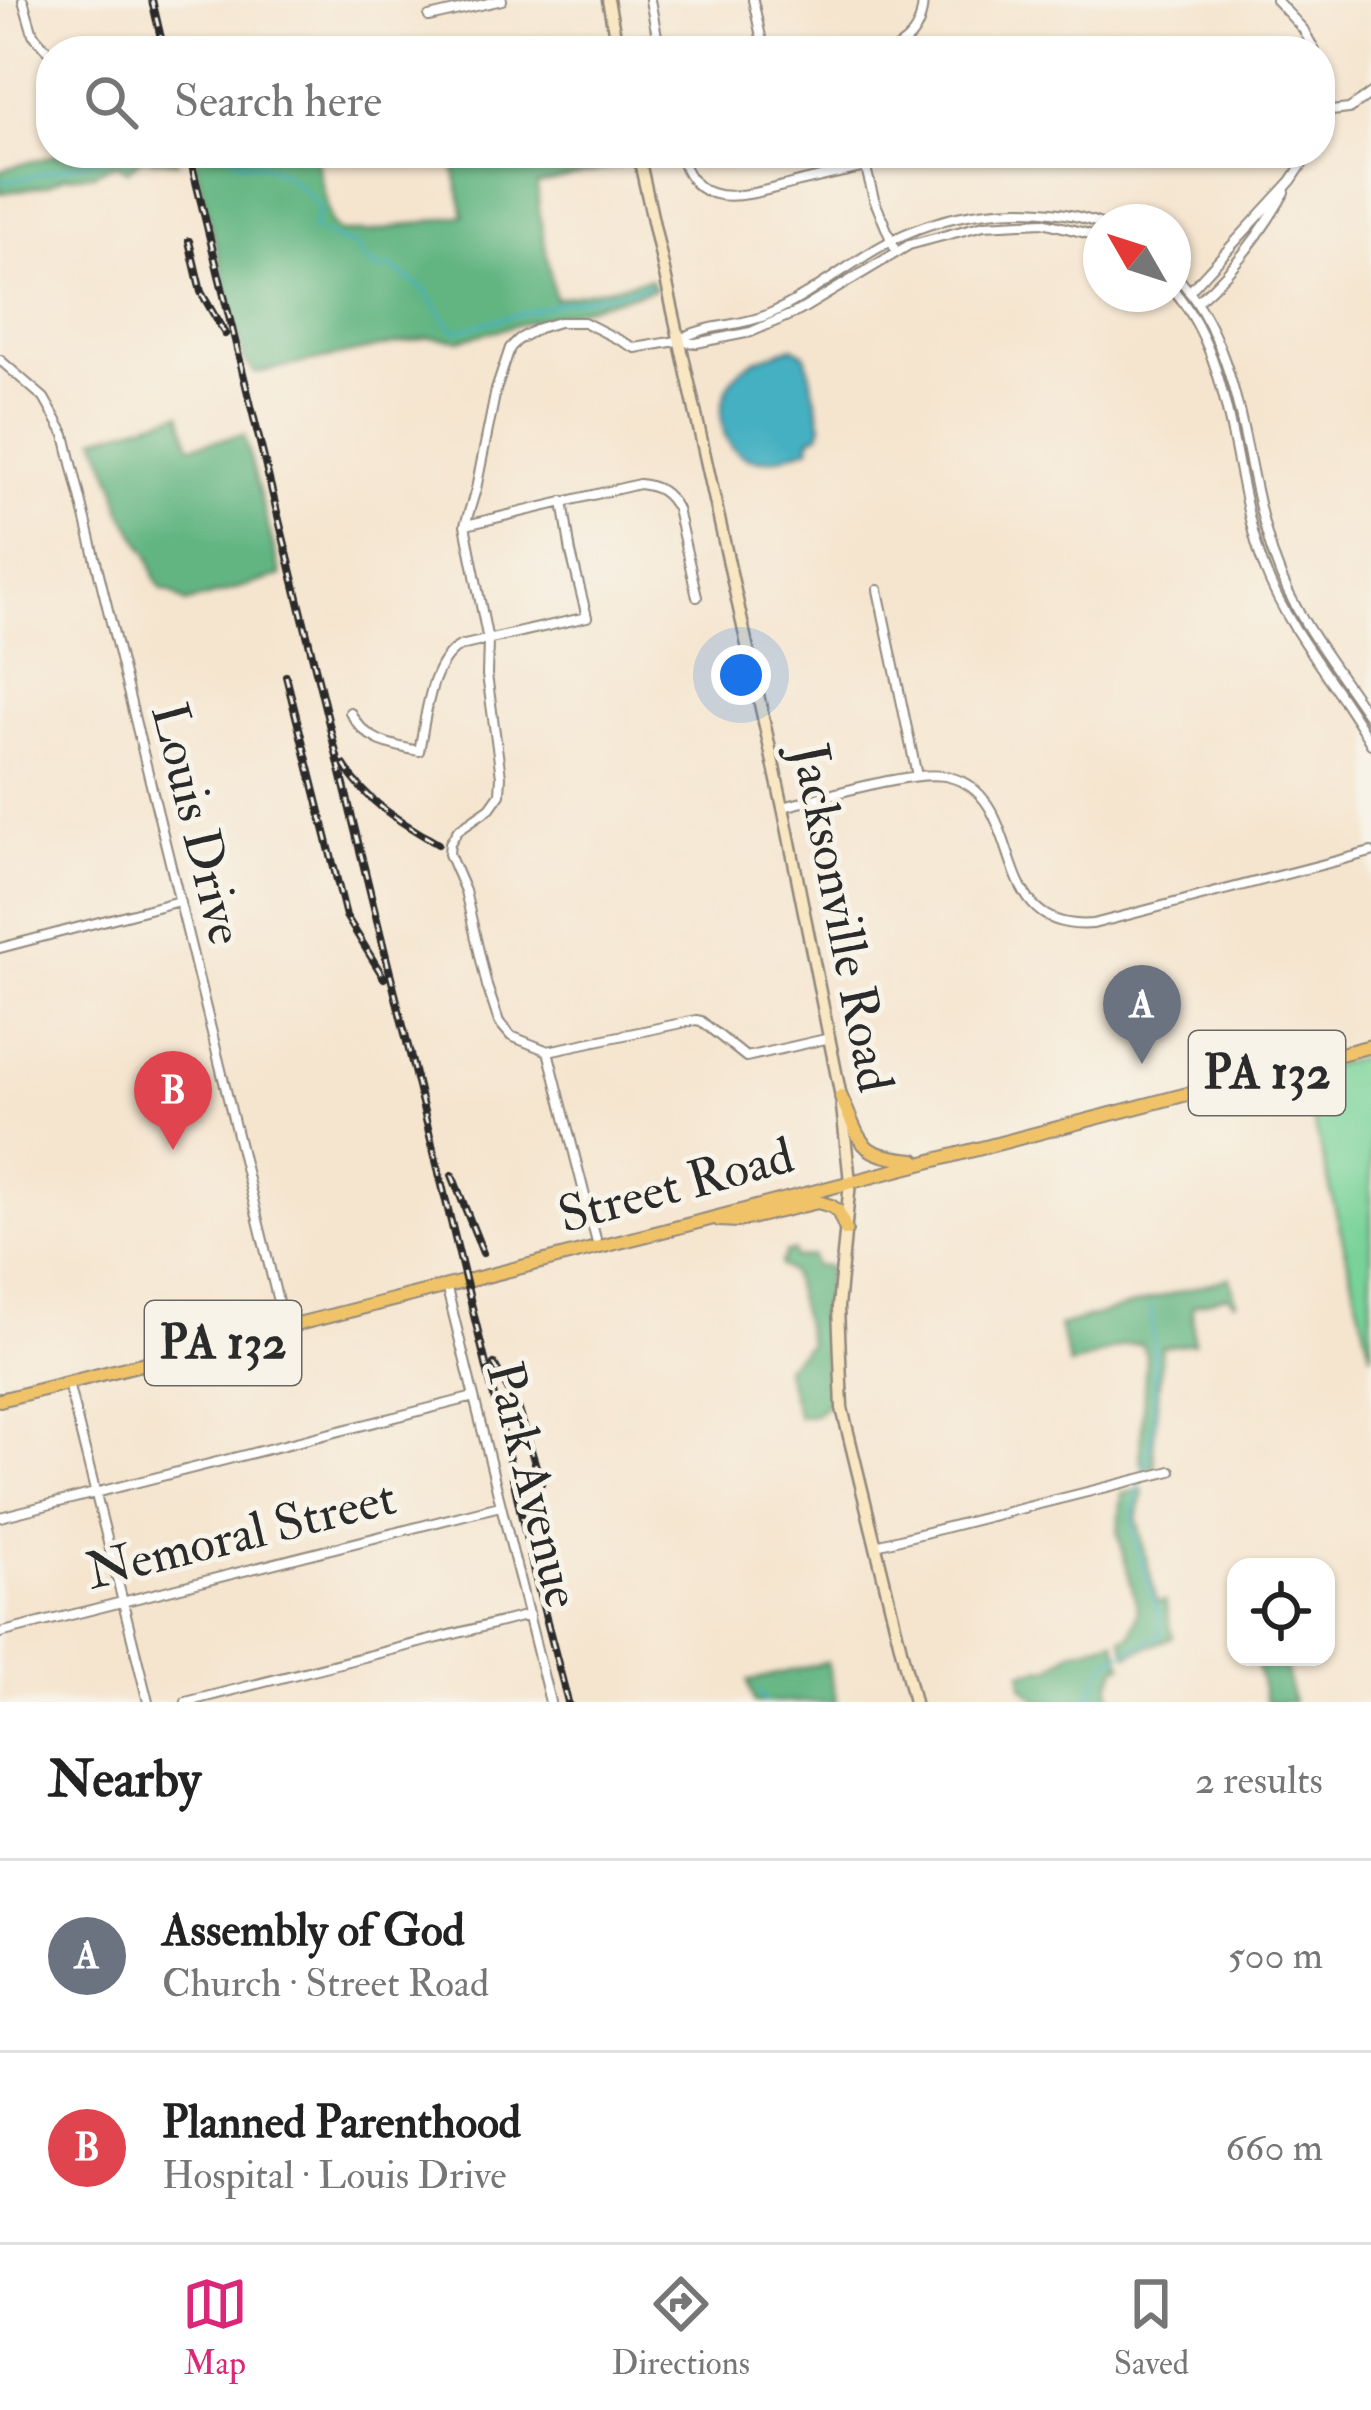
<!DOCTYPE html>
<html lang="en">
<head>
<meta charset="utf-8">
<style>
	:root { --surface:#fff; --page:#f6f6f6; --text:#222; --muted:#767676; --line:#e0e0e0; --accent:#db2777 }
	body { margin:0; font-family:"IM FELL Double Pica",serif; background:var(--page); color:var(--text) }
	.controls { position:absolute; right:36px; bottom:36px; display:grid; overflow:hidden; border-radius:24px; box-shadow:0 3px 9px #0004 }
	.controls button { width:108px; height:108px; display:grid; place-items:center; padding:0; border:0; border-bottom:3px solid var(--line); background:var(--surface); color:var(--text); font:60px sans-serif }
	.compass { position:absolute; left:1083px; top:204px; width:108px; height:108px; border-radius:50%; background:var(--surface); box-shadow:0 3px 9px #0004; rotate:309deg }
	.you { position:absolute; left:741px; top:675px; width:42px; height:42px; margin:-30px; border:9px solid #fff; border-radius:50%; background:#1a73e8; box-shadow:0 0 0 18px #1a73e833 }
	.badge { display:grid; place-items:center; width:78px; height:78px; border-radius:50%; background:var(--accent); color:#fff; font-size:39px; font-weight:700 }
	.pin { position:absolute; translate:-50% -99px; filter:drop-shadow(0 3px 6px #0008) }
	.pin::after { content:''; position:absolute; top:63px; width:42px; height:36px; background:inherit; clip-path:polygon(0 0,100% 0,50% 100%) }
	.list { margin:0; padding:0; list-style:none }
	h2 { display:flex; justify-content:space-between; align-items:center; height:156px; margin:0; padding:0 48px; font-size:51px }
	h2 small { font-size:39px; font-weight:400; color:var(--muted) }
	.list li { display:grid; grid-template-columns:78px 1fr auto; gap:36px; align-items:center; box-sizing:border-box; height:192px; padding:0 48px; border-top:3px solid var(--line) }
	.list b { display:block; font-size:45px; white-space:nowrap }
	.list p { margin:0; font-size:39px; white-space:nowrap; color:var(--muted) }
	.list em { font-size:39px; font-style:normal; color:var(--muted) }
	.icon { flex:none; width:66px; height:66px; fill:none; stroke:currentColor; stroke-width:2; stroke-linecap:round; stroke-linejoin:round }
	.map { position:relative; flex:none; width:1371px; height:1702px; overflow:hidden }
	.search { position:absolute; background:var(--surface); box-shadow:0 3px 9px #0004; left:36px; right:36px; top:36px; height:132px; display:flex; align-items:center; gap:30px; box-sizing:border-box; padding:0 42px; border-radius:48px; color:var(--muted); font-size:45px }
	.sheet { height:540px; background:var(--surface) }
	nav { display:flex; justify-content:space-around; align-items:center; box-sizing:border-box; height:168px; border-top:3px solid var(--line); background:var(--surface); font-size:33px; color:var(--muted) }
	nav a { display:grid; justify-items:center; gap:6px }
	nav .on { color:var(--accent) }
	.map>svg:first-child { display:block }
	.green { fill:#79d399; stroke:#527f62; stroke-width:3 }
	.forest { fill:#62b581; stroke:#467056; stroke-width:3 }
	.water { fill:#44b0c2; stroke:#386e76; stroke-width:3 }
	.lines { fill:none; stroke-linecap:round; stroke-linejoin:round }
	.stream { stroke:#44b0c2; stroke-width:3 }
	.street-casing { stroke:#90887d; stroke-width:12 }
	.secondary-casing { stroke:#90887d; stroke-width:15 }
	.primary-casing { stroke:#90887d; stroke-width:16 }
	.street { stroke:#fff; stroke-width:8 }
	.secondary { stroke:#f9e7c3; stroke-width:10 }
	.primary { stroke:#f1c369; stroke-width:12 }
	.rail-casing { stroke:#2b2b2b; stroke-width:8 }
	.rail { stroke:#f7f3e8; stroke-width:3; stroke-dasharray:9; stroke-linecap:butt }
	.labels { text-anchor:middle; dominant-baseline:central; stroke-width:10; stroke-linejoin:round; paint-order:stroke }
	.shield { fill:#f7f3e8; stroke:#686764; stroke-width:3 }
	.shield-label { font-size:48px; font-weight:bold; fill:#2b2b2b }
	.street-label { font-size:51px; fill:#2b2b2b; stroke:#f7f3e8 }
</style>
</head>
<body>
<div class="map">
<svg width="1371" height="1702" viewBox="0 0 1371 1702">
	<rect width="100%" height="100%" fill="#f7f3e8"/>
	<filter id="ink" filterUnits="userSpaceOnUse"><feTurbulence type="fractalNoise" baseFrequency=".00833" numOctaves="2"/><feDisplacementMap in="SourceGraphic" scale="24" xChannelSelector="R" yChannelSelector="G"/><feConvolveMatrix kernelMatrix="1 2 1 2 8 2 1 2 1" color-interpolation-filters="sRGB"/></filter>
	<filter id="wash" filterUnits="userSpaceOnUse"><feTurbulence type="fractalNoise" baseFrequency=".004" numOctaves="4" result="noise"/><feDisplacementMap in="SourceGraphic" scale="48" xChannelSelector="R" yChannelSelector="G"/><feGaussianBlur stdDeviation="2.7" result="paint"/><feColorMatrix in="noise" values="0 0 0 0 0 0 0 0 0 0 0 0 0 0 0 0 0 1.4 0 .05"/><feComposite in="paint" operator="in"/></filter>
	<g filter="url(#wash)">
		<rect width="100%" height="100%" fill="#f5e5cf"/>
		<!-- green -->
		<path class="green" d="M1371,1055v300l-69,-282z"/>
		<!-- forest -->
		<path class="forest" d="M64,153h110l3,9 -35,-4 -14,13 -13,-7 -22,10 -29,3 -18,9 -46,7v-23z
			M193,153h122l16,69 8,10h29l96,-17 -13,-62h172l3,11 -89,21 2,28 16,86 95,-20 5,10 -196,51 -31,-3 -173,36 -11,-13z
			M181,413l9,33 54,-11 37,141 -95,27 -15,-11 -8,-2 -7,-9 -7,-24 -28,-47 -5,-23 -20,-49z
			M793,1251l2,7 17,-2 2,10h14l-4,91 6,45 -16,13 -16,2 -14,-50 25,-23 -18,-71 -11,-8 6,-13z
			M1230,1277l6,24 -2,1 -7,-7 -35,11 2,37 -32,4 -9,102 2,17 -11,4 -4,-12 6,-103 -5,-11 -17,1 -54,21 -11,-40z
			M1142,1489l1,6 -6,24 20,83 8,-1 8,36 -45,18 -6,-17 9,-3 7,-24 -20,-78 4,-39z
			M1115,1640l8,25 -6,2 -7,18 2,17h-72l-17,-15 -1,-15 30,-5 20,-16z
			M1255,1657h28l10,45h-27z
			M827,1662l10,40h-83l-6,-21z"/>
		<!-- water -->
		<path class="water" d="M793,347l12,7 17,71 -3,9 -9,4 -1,10c-14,4 -31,12 -46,12 -49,0 -52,-63 -22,-91 12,-11 36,-16 52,-22z"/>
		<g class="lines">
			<!-- stream -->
			<path class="stream" d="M230,153c13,14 20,8 36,13 16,4 48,31 55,44l-9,18 30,14 15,4c4,12 14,21 27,24l5,-4c11,9 24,14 35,24 12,13 18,30 32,41l101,-27 92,-18
				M0,182l25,-4 96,-25
				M759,1691l7,11
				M1089,1702c18,-63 34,-37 72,-69 -3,-37 -25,-72 -27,-110 -1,-23 12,-60 17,-83 8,-35 2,-95 0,-132"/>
		</g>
	</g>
	<g filter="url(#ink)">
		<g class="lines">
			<defs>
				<path id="street" d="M23,0l10,34 13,15
					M650,0l10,51
					M753,0l8,37 7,14
					M1276,0l27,29 12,22
					M429,17l73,-17
					M892,51c22,-11 30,-27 31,-51
					M1320,67l4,33 -4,27
					M1322,112l27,-3 22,-16
					M680,153c15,61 66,42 111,31 25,-6 50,-12 75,-17
					M862,153l12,46 22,53
					M1173,272c74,79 68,194 103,291 19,55 63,109 95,157
					M1173,289c64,75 58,191 92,281 25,64 73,115 106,174
					M1189,292l102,-111 19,-28
					M1197,302c37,-32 64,-68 88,-110
					M679,340c26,-16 60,-13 88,-25 39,-17 74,-45 111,-67 64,-38 153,-50 223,-24
					M0,360l44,38 21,37 219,891
					M466,525l173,-41c19,2 29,8 38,25l20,88
					M878,590l39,186
					M350,712c15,29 39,33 69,39 7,-32 10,-88 41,-105l127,-29 -16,-64 -8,-52
					M783,807c38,-9 133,-39 166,-30 82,20 35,156 144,147l278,-72
					M0,948l179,-47
					M548,1051l-37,-15 -12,-14 -12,-36 -22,-95 -16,-37 1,-11 8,-13 32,-22 10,-14 1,-18 -14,-101 1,-34 -23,-116 11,-36 20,-99 14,-42 9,-9 20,-11 20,-6h25l51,26 42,-7 19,2 55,-11 48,-21 110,-66 75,-20 59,-3 58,15
					M548,1051l148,-31 5,1 45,36 84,-19
					M548,1051l50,196
					M446,1285l104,417
					M68,1383l80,319
					M0,1517l474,-120
					M876,1545l295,-74
					M0,1633l500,-127
					M186,1702l343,-87"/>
				<path id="secondary" d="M608,0l10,51
					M638,153l146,659 57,285 9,85 -12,125 4,101 72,294"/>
				<path id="primary" d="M841,1097c22,48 16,58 74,63
					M719,1220l19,1 80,-19 13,4 7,5 8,19
					M0,1400l706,-180 665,-174"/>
			</defs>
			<!-- street casing -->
			<use href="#street" class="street-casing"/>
			<!-- secondary casing -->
			<use href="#secondary" class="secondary-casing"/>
			<!-- primary casing -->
			<use href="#primary" class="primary-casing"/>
			<!-- street -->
			<use href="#street" class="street"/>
			<!-- secondary -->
			<use href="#secondary" class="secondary"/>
			<!-- primary -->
			<use href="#primary" class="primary"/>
			<defs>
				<path id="rail" d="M152,0l12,51
					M189,153l317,1293 28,126 34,130
					M189,241l12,51 24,42
					M286,676l60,240 38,62
					M344,765c23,38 57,57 94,79
					M452,1175l31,78
					M494,1364l24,43 23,76"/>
			</defs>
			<!-- rail casing -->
			<use href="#rail" class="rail-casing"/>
			<!-- rail -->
			<use href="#rail" class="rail"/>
		</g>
	</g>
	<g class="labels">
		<!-- shield labels -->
		<g class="shield">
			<rect x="1189" y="1031" width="156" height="84" rx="9"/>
			<rect x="145" y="1301" width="156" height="84" rx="9"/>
		</g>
		<g class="shield-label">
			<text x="1267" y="1073">PA 132</text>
			<text x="223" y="1343">PA 132</text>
		</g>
		<!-- street labels -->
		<g class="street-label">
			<text transform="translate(197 824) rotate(76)">Louis Drive</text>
			<text transform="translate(842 918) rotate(79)">Jacksonville Road</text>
			<text transform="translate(676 1186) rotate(-15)">Street Road</text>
			<text transform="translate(533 1485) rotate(76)">Park Avenue</text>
			<text transform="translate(241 1535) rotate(-14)">Nemoral Street</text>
		</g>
	</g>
</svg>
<div class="controls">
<button><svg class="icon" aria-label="locate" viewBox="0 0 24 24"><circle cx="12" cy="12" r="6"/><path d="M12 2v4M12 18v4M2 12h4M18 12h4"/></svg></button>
</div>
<svg class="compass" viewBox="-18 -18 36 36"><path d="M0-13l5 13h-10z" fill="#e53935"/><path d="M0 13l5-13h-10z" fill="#767676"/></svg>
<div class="you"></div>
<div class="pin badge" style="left:1142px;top:1064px;background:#6b7280">A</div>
<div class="pin badge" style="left:173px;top:1150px;background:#e0444e">B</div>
<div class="search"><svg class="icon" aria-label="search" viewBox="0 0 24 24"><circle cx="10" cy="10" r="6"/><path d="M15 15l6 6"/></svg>Search here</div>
</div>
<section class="sheet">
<h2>Nearby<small>2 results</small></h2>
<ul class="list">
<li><span class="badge" style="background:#6b7280">A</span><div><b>Assembly of God</b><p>Church · Street Road</p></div><em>500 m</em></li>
<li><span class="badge" style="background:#e0444e">B</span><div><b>Planned Parenthood</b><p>Hospital · Louis Drive</p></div><em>660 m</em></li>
</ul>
</section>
<nav>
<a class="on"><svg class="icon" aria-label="map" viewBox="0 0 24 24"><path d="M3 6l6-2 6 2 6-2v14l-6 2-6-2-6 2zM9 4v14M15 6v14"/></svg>Map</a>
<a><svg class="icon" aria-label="directions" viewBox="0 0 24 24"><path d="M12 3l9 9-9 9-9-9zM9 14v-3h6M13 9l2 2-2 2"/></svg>Directions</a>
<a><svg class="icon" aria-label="saved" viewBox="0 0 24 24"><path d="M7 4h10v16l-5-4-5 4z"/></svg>Saved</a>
</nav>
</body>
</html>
